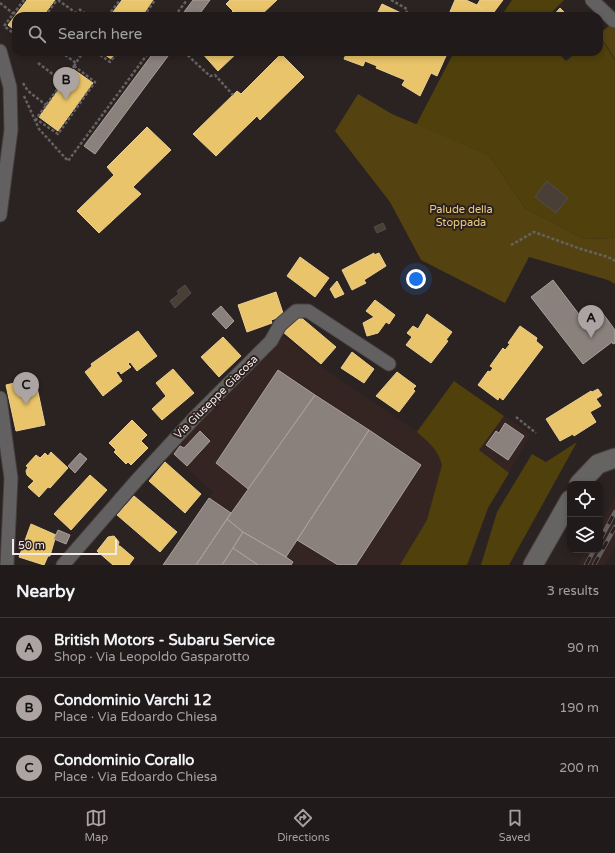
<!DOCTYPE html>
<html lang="en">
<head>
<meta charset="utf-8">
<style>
	:root { --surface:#201a1a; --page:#282323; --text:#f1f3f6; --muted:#a2a1a2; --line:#3d3839; --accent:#aba4a2 }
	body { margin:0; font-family:"Varela Round",sans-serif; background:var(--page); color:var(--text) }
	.controls { position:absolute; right:12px; bottom:12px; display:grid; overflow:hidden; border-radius:8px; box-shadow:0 2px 6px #0003 }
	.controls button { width:36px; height:36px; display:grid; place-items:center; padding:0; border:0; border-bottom:1px solid var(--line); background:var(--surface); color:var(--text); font:20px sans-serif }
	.scale { position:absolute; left:12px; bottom:10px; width:105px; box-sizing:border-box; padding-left:4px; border:2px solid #f1e9e7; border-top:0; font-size:11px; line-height:14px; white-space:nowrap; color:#f1e9e7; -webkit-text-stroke:3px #2d211f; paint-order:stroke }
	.you { position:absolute; left:416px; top:279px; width:14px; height:14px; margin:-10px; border:3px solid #fff; border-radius:50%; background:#1a73e8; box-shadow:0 0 0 6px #1a73e833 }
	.badge { display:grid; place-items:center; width:26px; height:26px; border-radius:50%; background:var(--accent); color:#111; font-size:13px; font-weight:700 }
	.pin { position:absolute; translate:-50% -33px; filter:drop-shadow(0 1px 2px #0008) }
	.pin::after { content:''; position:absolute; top:21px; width:14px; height:12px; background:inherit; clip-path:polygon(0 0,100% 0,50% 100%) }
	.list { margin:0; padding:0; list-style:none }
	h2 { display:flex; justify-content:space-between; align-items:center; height:52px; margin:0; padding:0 16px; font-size:17px }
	h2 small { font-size:13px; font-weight:400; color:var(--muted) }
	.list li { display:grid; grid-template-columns:26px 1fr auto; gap:12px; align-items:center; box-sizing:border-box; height:60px; padding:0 16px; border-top:1px solid var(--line) }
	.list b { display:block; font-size:15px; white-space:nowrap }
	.list p { margin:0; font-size:13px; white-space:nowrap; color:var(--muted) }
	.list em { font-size:13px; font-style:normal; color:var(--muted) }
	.icon { flex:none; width:22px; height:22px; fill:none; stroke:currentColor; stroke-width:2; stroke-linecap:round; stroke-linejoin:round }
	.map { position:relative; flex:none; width:615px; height:565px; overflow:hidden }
	.search { position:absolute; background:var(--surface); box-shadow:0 2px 6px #0003; left:12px; right:12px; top:12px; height:44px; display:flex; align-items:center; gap:10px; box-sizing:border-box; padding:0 14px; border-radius:12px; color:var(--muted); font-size:15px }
	.sheet { height:232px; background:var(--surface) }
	nav { display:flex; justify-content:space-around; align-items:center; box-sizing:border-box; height:56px; border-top:1px solid var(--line); background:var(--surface); font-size:11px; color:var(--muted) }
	nav a { display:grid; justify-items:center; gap:2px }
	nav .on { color:var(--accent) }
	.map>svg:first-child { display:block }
	.built { fill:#352522 }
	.green { fill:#4f400c }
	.forest { fill:#544311 }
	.homes { fill:#e9c46a; stroke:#ebcf90 }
	.industry { fill:#8a817c; stroke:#a9a09c }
	.building { fill:#4a3f37; stroke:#524d4b }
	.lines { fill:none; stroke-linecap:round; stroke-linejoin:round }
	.street-casing { stroke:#45403e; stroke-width:15 }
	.secondary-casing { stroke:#45403e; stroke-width:21 }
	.path { stroke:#666262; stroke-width:2.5; stroke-dasharray:3 2; stroke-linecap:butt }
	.street { stroke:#636061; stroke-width:13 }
	.secondary { stroke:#666363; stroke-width:19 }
	.rail-casing { stroke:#666262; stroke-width:4.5 }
	.rail { stroke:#2d211f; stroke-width:3; stroke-dasharray:9; stroke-linecap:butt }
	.labels { text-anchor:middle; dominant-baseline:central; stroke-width:4; stroke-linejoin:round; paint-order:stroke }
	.park-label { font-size:11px; fill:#e9cd7b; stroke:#2d211f }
	.street-label { font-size:11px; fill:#f1e9e7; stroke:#2d211f }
</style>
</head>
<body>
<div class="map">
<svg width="615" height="565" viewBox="0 0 615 565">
	<rect width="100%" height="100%" fill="#2a2322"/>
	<!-- built -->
	<path class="built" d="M284,336l36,30 96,65 38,-50 77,53 -43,74 -20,57h-303l48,-73 -43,-39z
		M615,497v50l-10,18h-27l8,-15h14v-25z"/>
	<!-- green -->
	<path class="green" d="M512,0h52l-16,16h-47z
		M599,35l16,25v178l-31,1 -59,-31 -36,-53 -73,-30 38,-73h103l9,9 11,-9h22z
		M454,381l50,35 -25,34 30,23 -21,35 -21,57h-67l27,-45 15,-55c-4,-16 -14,-23 -25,-33z
		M577,442l-68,123h-28l16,-53 35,-58 14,8z"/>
	<!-- forest -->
	<path class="forest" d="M615,21v38l-16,-25z
		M358,94l34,20 97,41 36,53 59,31 31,-1v46l-7,-4 -79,-23 -24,46 -84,-43 -31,-58 -55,-71z"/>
	<!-- homes -->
	<path class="homes" d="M27,0h28l-12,16h-27v15l-8,-6z
		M122,0h31l-11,16h-32z
		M230,0h47l-17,16h-32l5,-5 -7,-7z
		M455,0h11l11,5 13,11h-38l-3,-2z
		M480,0h23l-12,16 -14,-11z
		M382,4l19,9 3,3h-28z
		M560,8l8,8h-15z
		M101,52h15l-5,7z
		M201,52h37l-20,19z
		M347,52h91l8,4 -9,20 -6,-3 -11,23 -18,-11 3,-5 -29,-12 1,-2 -12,-5 -2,5 -19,-7z
		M281,54l23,23 -44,43 -3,-4 -41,40 -23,-22 44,-43 4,3z
		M73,69l20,14 -35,48 -19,-14z
		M147,127l24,23 -38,37 8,7 -42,39 -22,-22 37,-36 -7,-8z
		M374,253v2l5,-2 7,13 -22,14 2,3 -14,7 -10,-20z
		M300,257l29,21 -14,19 -28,-21z
		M337,281l7,13 -9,4 -5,-9z
		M276,292l8,24 -13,4 1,3 -25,9 -9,-27z
		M375,300l20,15 -6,9 -3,-2 -8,11 -11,3 -4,-13 11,-6 -8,-6z
		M427,314l25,18 -6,8 2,1 -17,22 -25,-18 6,-8 -5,-4 6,-7 5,3z
		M298,315l38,32 -15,17 -38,-32z
		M520,326l17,12 -1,3 7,6 -40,53 -4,-3 -1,3 -20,-15 10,-14 2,1 3,-4 -3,-2 13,-18 2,2 5,-6 -2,-1z
		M138,331l19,25 -20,15 -7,-9 -2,2 3,3 -10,7 -2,-3 -3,1 6,9 -19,15 -18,-24 7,-6 -1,-2z
		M223,337l18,19 -22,21 -18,-20z
		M352,352l22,17 -10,14 -23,-15z
		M173,369l21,24 -32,27 -10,-11 14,-13 -10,-13z
		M397,372l19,14 -3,3 2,2 -16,21 -23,-16z
		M35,378l10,47 -29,6 -10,-46z
		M598,389l4,6 -6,4 5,7 -11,6 6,10 -22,14 -1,-2 -13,7 -14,-22 45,-28 1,1z
		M132,420l15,15 -6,6 7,7 -17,17 -3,-3 -2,2 -12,-12 2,-2 -7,-7z
		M51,452l17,16 -18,20 -2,-1 -9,10 -11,-10 6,-6 -7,-6 -1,-4 2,-4 -2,-1 10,-11 4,3 5,-5 3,3z
		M165,462l36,32 -16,19 -36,-32z
		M90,475l17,15 -36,40 -17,-16z
		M134,496l43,36 -17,20 -43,-37z
		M31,524l25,11 -6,21h-2l-4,9 -25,-8z
		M114,536l5,6 -1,4h2l14,12 -5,7h-16l-16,-14 11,-14z"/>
	<!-- industry -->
	<path class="industry" d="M193,0h17l-12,16h-17z
		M154,52h17l-76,102 -11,-8z
		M553,280l28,37 9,-6h11l14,19v13l-2,1 -1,-2 -29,22 -52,-67z
		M221,306l13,15 -8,8 -14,-15z
		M278,370l37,25 -67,94 -32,-26z
		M315,395l54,35 -83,127 -43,-25 -16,-13z
		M505,423l19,13 -16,24 -22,-15 10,-14 3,2z
		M369,430l52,35 -65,100h-18l-41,-25z
		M200,431l10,10 -23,25 -13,-12 6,-8 4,2z
		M80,453l7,6 -12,14 -7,-7z
		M209,498l22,15 -35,52h-33z
		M227,519l16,13 -21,33h-26z
		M58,530l12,5 -4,9 -12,-5z
		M243,532l43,25 7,5 -2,3h-33l-25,-17z
		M233,548l25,17h-36z"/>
	<!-- building -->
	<path class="building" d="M547,181l21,17 -12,15 -21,-16z
		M383,223l3,6 -9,4 -3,-6z
		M185,285l6,8 -16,15 -5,-7 9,-7 -2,-3z"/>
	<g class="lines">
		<defs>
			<path id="street" d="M592,0l22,21
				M0,51l10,36 1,43 -11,85
				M0,398l11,80 -4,87
				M63,565l74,-85 61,-66 73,-73 9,-16 16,-14h12l81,53"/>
			<path id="secondary" d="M579,484l19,-20 17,-6
				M533,565l37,-65"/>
		</defs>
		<!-- street casing -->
		<use href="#street" class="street-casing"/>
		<!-- secondary casing -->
		<use href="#secondary" class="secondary-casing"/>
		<!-- path -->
		<path class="path" d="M58,0l18,13
			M391,0l16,9 -1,7
			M0,3l14,11
			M79,9l9,7
			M45,16l12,-16
			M108,16l12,-16
			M144,16l11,-16
			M175,16l12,-16
			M16,35l-12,-9 20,-26
			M61,52l15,11
			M96,52l14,10 8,-10
			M184,52l26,24 5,-1 18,20
			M38,63l25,19
			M74,66l21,16 -37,52 -22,-15z
			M74,66l9,-14
			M23,83l5,8 18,14
			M24,96l15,33 29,32 81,-109
			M511,245l23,-13 47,17 27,8 7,4
			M516,417l20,16"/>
		<!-- street -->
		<use href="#street" class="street"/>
		<!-- secondary -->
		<use href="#secondary" class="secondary"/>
		<defs>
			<path id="rail" d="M600,540l15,-28
				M586,565l8,-15
				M594,565l21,-38"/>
		</defs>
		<!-- rail casing -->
		<use href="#rail" class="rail-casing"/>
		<!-- rail -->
		<use href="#rail" class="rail"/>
	</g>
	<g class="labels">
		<!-- park labels -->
		<g class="park-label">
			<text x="461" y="209">Palude della<tspan x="461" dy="13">Stoppada</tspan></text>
		</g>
		<!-- street labels -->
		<g class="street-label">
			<text transform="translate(216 397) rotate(-45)">Via Giuseppe Giacosa</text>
		</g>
	</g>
</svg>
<div class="controls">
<button><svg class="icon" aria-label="locate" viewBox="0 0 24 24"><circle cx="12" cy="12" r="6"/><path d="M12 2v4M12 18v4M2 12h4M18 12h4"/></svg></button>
<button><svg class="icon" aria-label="layers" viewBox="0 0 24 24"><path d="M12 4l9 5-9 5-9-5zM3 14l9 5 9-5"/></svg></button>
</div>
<div class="scale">50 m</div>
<div class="you"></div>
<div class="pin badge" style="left:591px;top:338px">A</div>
<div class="pin badge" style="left:66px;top:100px">B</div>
<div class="pin badge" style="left:26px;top:405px">C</div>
<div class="search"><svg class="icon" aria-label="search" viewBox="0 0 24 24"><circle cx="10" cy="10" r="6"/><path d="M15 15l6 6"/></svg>Search here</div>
</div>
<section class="sheet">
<h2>Nearby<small>3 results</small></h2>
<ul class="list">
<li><span class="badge">A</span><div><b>British Motors - Subaru Service</b><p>Shop · Via Leopoldo Gasparotto</p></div><em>90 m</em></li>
<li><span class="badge">B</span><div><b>Condominio Varchi 12</b><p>Place · Via Edoardo Chiesa</p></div><em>190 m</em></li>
<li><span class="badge">C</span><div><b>Condominio Corallo</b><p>Place · Via Edoardo Chiesa</p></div><em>200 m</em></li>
</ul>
</section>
<nav>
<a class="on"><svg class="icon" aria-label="map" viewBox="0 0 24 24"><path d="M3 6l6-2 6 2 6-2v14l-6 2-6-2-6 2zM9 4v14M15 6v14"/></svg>Map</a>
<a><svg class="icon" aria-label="directions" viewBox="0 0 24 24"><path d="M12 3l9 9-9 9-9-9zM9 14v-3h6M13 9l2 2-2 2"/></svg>Directions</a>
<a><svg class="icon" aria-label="saved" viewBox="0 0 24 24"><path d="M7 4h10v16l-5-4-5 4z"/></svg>Saved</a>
</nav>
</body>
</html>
